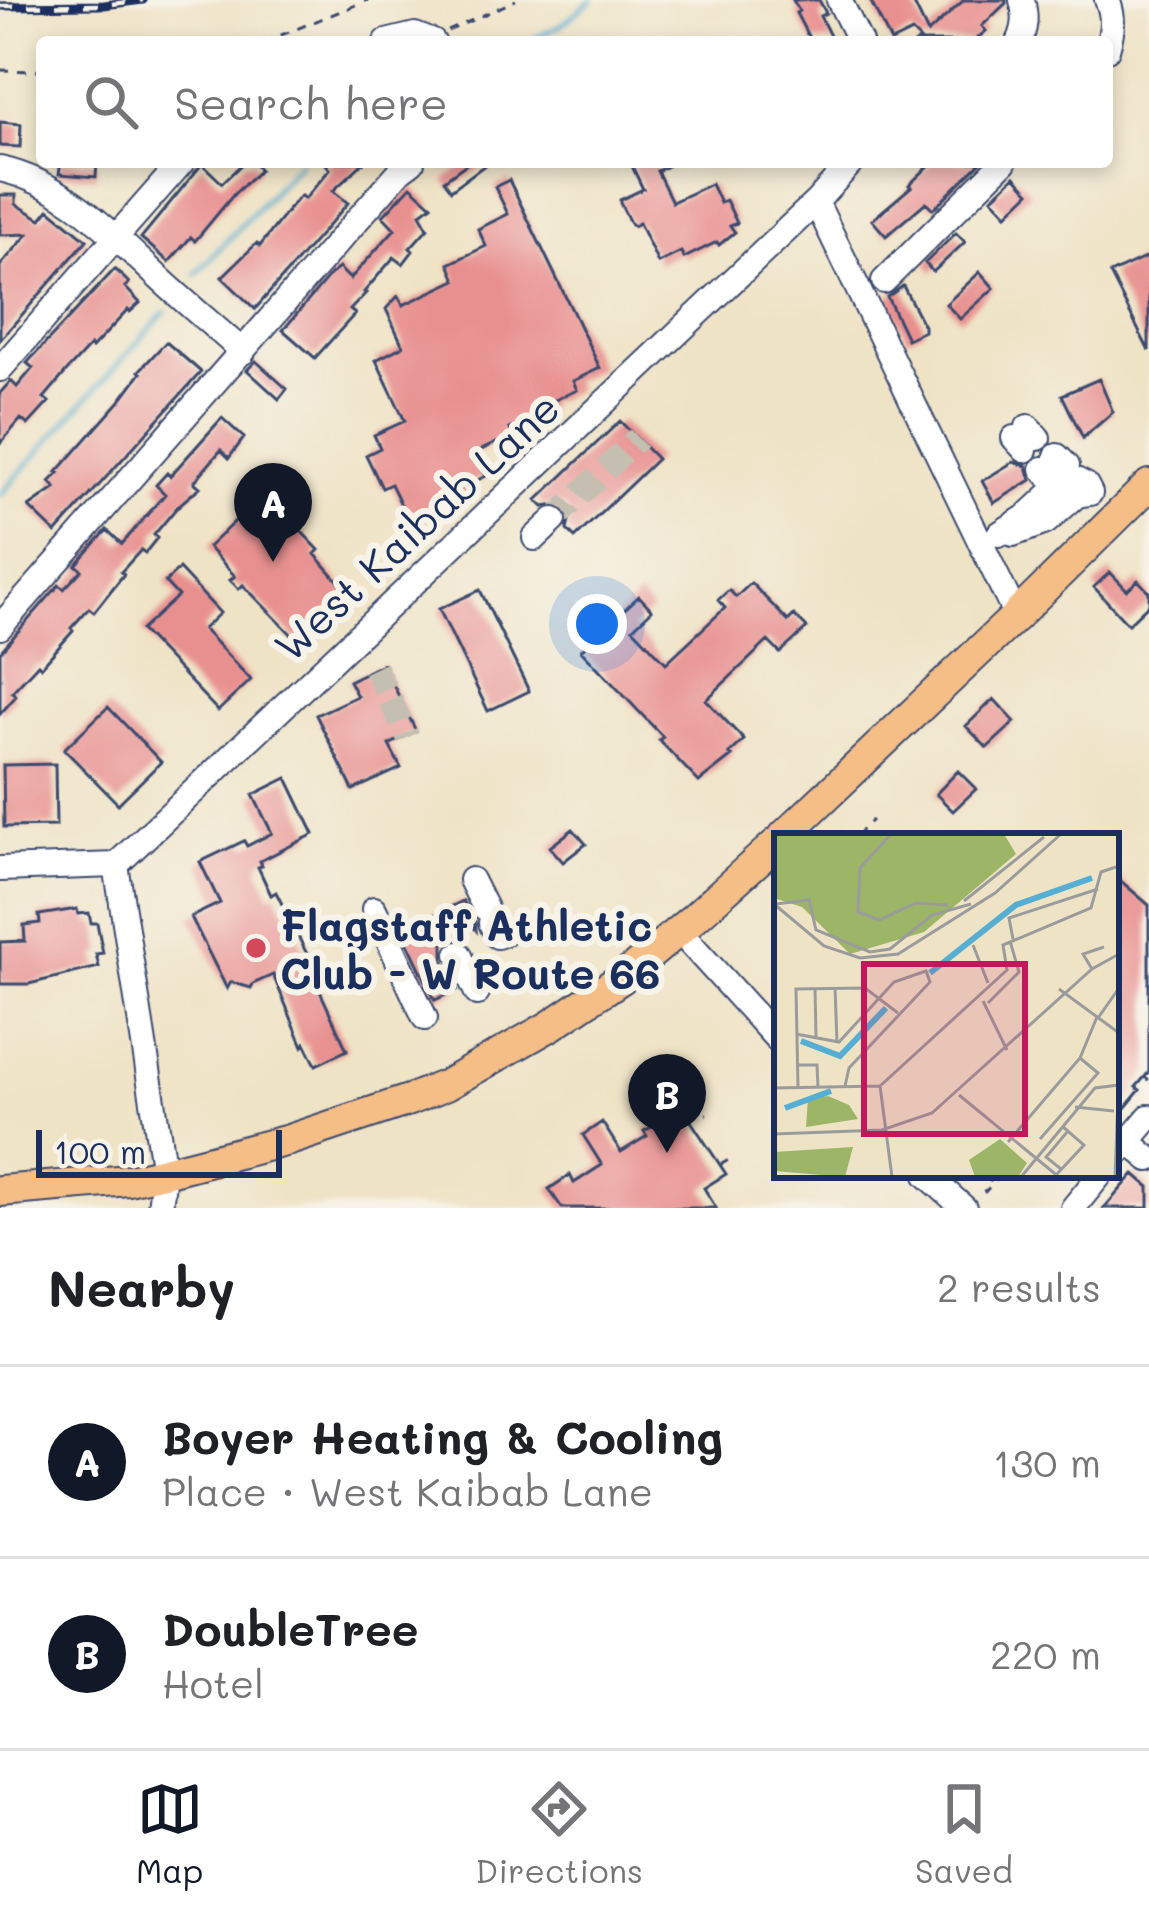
<!DOCTYPE html>
<html lang="en">
<head>
<meta charset="utf-8">
<style>
	:root { --surface:#fff; --page:#f2f2f2; --text:#202124; --muted:#757577; --line:#e0e0e0; --accent:#111827 }
	body { margin:0; font-family:Mali,sans-serif; background:var(--page); color:var(--text) }
	.scale { position:absolute; left:36px; bottom:30px; width:246px; box-sizing:border-box; padding-left:12px; border:6px solid #1b2f5e; border-top:0; font-size:33px; line-height:42px; white-space:nowrap; color:#1b2f5e; -webkit-text-stroke:9px #f7f3e8; paint-order:stroke }
	.you { position:absolute; left:597px; top:624px; width:42px; height:42px; margin:-30px; border:9px solid #fff; border-radius:50%; background:#1a73e8; box-shadow:0 0 0 18px #1a73e833 }
	.badge { display:grid; place-items:center; width:78px; height:78px; border-radius:50%; background:var(--accent); color:#fff; font-size:39px; font-weight:700 }
	.pin { position:absolute; translate:-50% -99px; filter:drop-shadow(0 3px 6px #0008) }
	.pin::after { content:''; position:absolute; top:63px; width:42px; height:36px; background:inherit; clip-path:polygon(0 0,100% 0,50% 100%) }
	.list { margin:0; padding:0; list-style:none }
	h2 { display:flex; justify-content:space-between; align-items:center; height:156px; margin:0; padding:0 48px; font-size:51px }
	h2 small { font-size:39px; font-weight:400; color:var(--muted) }
	.list li { display:grid; grid-template-columns:78px 1fr auto; gap:36px; align-items:center; box-sizing:border-box; height:192px; padding:0 48px; border-top:3px solid var(--line) }
	.list b { display:block; font-size:45px; white-space:nowrap }
	.list p { margin:0; font-size:39px; white-space:nowrap; color:var(--muted) }
	.list em { font-size:39px; font-style:normal; color:var(--muted) }
	.icon { flex:none; width:66px; height:66px; fill:none; stroke:currentColor; stroke-width:2; stroke-linecap:round; stroke-linejoin:round }
	.map { position:relative; flex:none; width:1149px; height:1208px; overflow:hidden }
	.search { position:absolute; background:var(--surface); box-shadow:0 6px 18px #0003; left:36px; right:36px; top:36px; height:132px; display:flex; align-items:center; gap:30px; box-sizing:border-box; padding:0 42px; border-radius:12px; color:var(--muted); font-size:45px }
	.sheet { height:540px; background:var(--surface) }
	nav { display:flex; justify-content:space-around; align-items:center; box-sizing:border-box; height:168px; border-top:3px solid var(--line); background:var(--surface); font-size:33px; color:var(--muted) }
	nav a { display:grid; justify-items:center; gap:6px }
	nav .on { color:var(--accent) }
	.map>svg:first-child { display:block }
	.lines { fill:none; stroke-linecap:round; stroke-linejoin:round }
	.stream { stroke:#56afd3; stroke-width:4.5 }
	.building { fill:#e89090 }
	.minor-tunnel { stroke:#c5bfb1; stroke-width:24; stroke-dasharray:24 12; stroke-linecap:butt }
	.minor-casing { stroke:#3b4a6e; stroke-width:28 }
	.major-casing { stroke:#3b4a6e; stroke-width:34 }
	.path { stroke:#3b4a6e; stroke-width:3; stroke-dasharray:9 9; stroke-linecap:butt }
	.minor { stroke:#fff; stroke-width:24 }
	.major { stroke:#f6be87; stroke-width:30 }
	.rail-casing { stroke:#1b2f5e; stroke-width:9 }
	.rail { stroke:#f7f3e8; stroke-width:4.5; stroke-dasharray:14; stroke-linecap:butt }
	.poi-dot { fill:#d1495b; stroke:#f7f3e8; stroke-width:4.5 }
	.labels { text-anchor:middle; dominant-baseline:central; stroke-width:12; stroke-linejoin:round; paint-order:stroke }
	.street-label { font-size:42px; fill:#1b2f5e; stroke:#f7f3e8 }
	.poi-label { font-size:42px; font-weight:bold; fill:#1b2f5e; stroke:#f7f3e8; text-anchor:start }
	.inset-river { fill:none; stroke:#56afd3; stroke-width:6 }
	.inset-road { fill:none; stroke:#9a9b9c; stroke-width:3 }
	.view { fill:#c2185b; fill-opacity:0.15; stroke:#c2185b; stroke-width:6 }
	.inset-edge { fill:none; stroke:#1b2f5e; stroke-width:6 }
</style>
</head>
<body>
<div class="map">
<svg width="1149" height="1208" viewBox="0 0 1149 1208">
	<rect width="100%" height="100%" fill="#f7f3e8"/>
	<filter id="ink" filterUnits="userSpaceOnUse"><feTurbulence type="fractalNoise" baseFrequency=".00833" numOctaves="2"/><feDisplacementMap in="SourceGraphic" scale="24" xChannelSelector="R" yChannelSelector="G"/><feConvolveMatrix kernelMatrix="1 2 1 2 8 2 1 2 1" color-interpolation-filters="sRGB"/></filter>
	<filter id="wash" filterUnits="userSpaceOnUse"><feTurbulence type="fractalNoise" baseFrequency=".004" numOctaves="4" result="noise"/><feDisplacementMap in="SourceGraphic" scale="48" xChannelSelector="R" yChannelSelector="G"/><feGaussianBlur stdDeviation="2.7" result="paint"/><feColorMatrix in="noise" values="0 0 0 0 0 0 0 0 0 0 0 0 0 0 0 0 0 1.4 0 .05"/><feComposite in="paint" operator="in"/></filter>
	<g filter="url(#wash)">
		<rect width="100%" height="100%" fill="#efe3c6"/>
		<g class="lines">
			<!-- stream -->
			<path class="stream" d="M526,42l34,-16 32,-26
				M196,274l104,-112
				M0,495l165,-183"/>
		</g>
		<g id="blocks">
			<!-- building -->
			<path class="building" d="M793,0h26l7,13 -6,3 13,26h-22l-15,-29 3,-2z
				M870,0h42l16,33 36,-33h42v3l-24,23 4,5 -13,11h-56l3,-2 -8,-8 -21,10z
				M0,122l21,2 -1,23 -20,-1z
				M61,162h36l-1,15 -37,-3z
				M244,162h9l7,8 -26,24 -39,47 -4,-4 -22,25 -28,-24 61,-74 20,19z
				M324,162h40l-31,29 15,12 -93,106 -33,-32 35,-34 3,3 36,-46 5,-4 4,3 25,-30z
				M469,162h20l-38,28 -7,-10z
				M630,162h46l-19,9 15,31 39,-18 9,19 6,-3 11,23 -7,3 5,6 -16,13 -2,-3 -33,16 -3,-6 -23,11 -19,-40 -6,3 -3,-3 -10,-20v-3l23,-11z
				M933,162h48l-48,47 -7,-7 -40,34 -14,-16 39,-33 -2,-2z
				M1015,176l15,16 -23,22 -15,-16z
				M509,180l91,188 -27,13 4,9 -31,14 3,7 -39,18 3,6 -38,18 11,23 -21,10 3,6 -6,3 2,5 -53,25 -20,-41 -9,4 -16,-33 14,-7 -6,-13 31,-14 -29,-61 27,-14 -17,-37 12,-13 5,9 53,-25 -7,-16 37,-18 -8,-17 30,-15 -13,-27z
				M411,186l21,19 -12,9 8,14 -18,20 3,3 -10,13 -9,-7 -30,35 2,1 -16,17 5,4 -40,44 -32,-28 48,-56 8,-6 11,11 25,-28 20,-22 -12,-13z
				M0,195h16v9l25,15 8,-10 38,31 -87,100v-74l28,-32 -28,1z
				M956,233l9,9 -32,30 -8,-9z
				M1149,256v95l-39,-77z
				M115,269l14,14 -4,4 15,16 -10,9 -2,-2 -36,38 -2,-2 -24,26 -22,26 5,4 -21,23 -7,-6 -21,25v-51l11,-12 6,6 16,-19 -6,-5z
				M980,272l14,16 -34,31 -14,-15z
				M903,286l21,40v5l-17,8 -20,-42z
				M166,342l35,30 -145,161 -27,-26 27,-19 -6,-6 9,-9 -2,-1 63,-71 21,-28 -2,-2z
				M256,361l31,28 -8,10 -32,-29z
				M1099,379l14,33 -30,26 -21,-43z
				M222,418l22,20 -15,20 -8,-8 -27,32 6,5 -22,19 -24,29 3,3 -12,15 -4,-3 -20,22 3,2 -30,38 -5,-4 -18,20 2,3 -32,36 -3,-3 -26,28 4,4 -16,18v-62l59,-67 5,4 18,-19 -6,-5 31,-35 15,14 43,-50 -9,-9 11,-12 3,3z
				M620,421l37,38 -82,79 -8,-8 3,-13 -5,-9 -7,-4 -14,3 -7,-7z
				M1013,462l14,4 4,14 -37,23 -12,-22z
				M282,472l15,16 -20,18 42,44 -4,4 33,38 -51,48 -54,-55 -4,4 -9,-9 5,-4 -27,-29 49,-47 -3,-3z
				M179,569l41,44 -17,16 48,51 -33,31 -77,-81 37,-34 -13,-14z
				M1110,572l17,18 11,-10 11,12v12l-21,20 -34,-37z
				M751,583l37,38 6,-6 13,13 -27,25 -12,-12 -62,59 38,40 -15,14 3,2 -33,26 -40,-42 4,-3 -82,-87 58,-54 13,14 -19,18 33,35 59,-55 -7,-8 11,-10 7,7z
				M480,590l49,101 -41,20 -49,-102z
				M383,664l33,67 -27,14 12,23 -48,22 -37,-75 41,-19 -8,-15z
				M994,699l21,23 -28,26 -21,-22z
				M108,707l53,55 -43,42 -54,-55z
				M55,764l1,62 -52,1 -1,-62z
				M958,771l18,18 -23,22 -17,-17z
				M287,778l27,56 -54,27 2,5 -4,1 13,28 5,-3 46,92 -4,3 29,63 -31,15 -11,-22 -2,3 -30,-71 -20,9 -2,4 -20,-6 -4,7 -36,-72 29,-14 -20,-41 44,-21 3,5 25,-13 -19,-38z
				M573,829l13,15 -23,18 -13,-15z
				M1116,877l33,28v167l-13,15 4,3 -24,29z
				M463,901l12,20 1,9 -3,-4 -29,14v20l13,30 -22,10 -36,-76 19,-9 3,6z
				M77,909l1,5 11,-1 2,10h6l6,30 -7,1 3,13 -70,17h-29v-42l25,-1 -1,-16 16,-2 -1,-8z
				M677,1100l49,74 -22,14 12,20h-154l-13,-19 21,-14 4,8 28,-18 -19,-30 19,-13 19,30 26,-16 -3,-5 11,-6 -5,-8z
				M1134,1174l15,13v21h-45z"/>
		</g>
	</g>
	<g filter="url(#ink)">
		<use href="#blocks" fill-opacity="0" stroke="#3b4a6e" stroke-width="3"/>
		<g class="lines">
			<!-- minor-tunnel -->
			<path class="minor-tunnel" d="M554,520l84,-82
				M375,668l33,69"/>
			<defs>
				<path id="minor" d="M839,0l21,42
					M386,42l29,-7 18,7
					M1019,42c7,-15 7,-26 3,-42
					M1107,49c5,-17 8,-32 0,-49
					M0,169c65,14 112,65 159,109 27,25 56,49 84,74
					M816,202l200,414
					M884,281l120,-119
					M0,369l182,-207
					M1028,427l10,11
					M1014,438l11,12
					M1057,456l10,10
					M1043,469l8,9
					M999,534l28,-18 30,-28 17,-9 12,6 4,8
					M1013,534l33,-12 31,-27 13,-2
					M535,538l19,-18
					M0,627l400,-456 12,-9
					M116,865l48,307 -4,36
					M0,869l116,-4 700,-663 36,-40
					M471,880l14,28
					M374,909l51,109
					M491,923l6,13 6,-2
					M679,931l98,108
					M459,954l18,39
					M1128,1141l21,18
					M1116,1156l33,-39
					M927,1175l37,33
					M1073,1208l27,-33"/>
				<path id="major" d="M784,836l232,-220 133,-131
					M0,1191l129,-11 35,-8 125,-32 120,-40 37,-15 104,-59 72,-48 73,-61 82,-74"/>
			</defs>
			<!-- minor casing -->
			<use href="#minor" class="minor-casing"/>
			<!-- major casing -->
			<use href="#major" class="major-casing"/>
			<!-- path -->
			<path class="path" d="M448,31l68,-31
				M264,42l104,-42
				M0,70l42,1
				M856,836l16,-16
				M1145,1077l4,3
				M688,1086l-6,4 14,23
				M706,1114h1
				M720,1165l14,-8
				M995,1175l-11,14 1,3 15,-17"/>
			<!-- minor -->
			<use href="#minor" class="minor"/>
			<!-- major -->
			<use href="#major" class="major"/>
			<defs>
				<path id="rail" d="M0,6l104,-1 39,-5"/>
			</defs>
			<!-- rail casing -->
			<use href="#rail" class="rail-casing"/>
			<!-- rail -->
			<use href="#rail" class="rail"/>
		</g>
	</g>
	<!-- markers -->
	<circle class="poi-dot" cx="256" cy="948" r="12"/>
	<g class="labels">
		<!-- street labels -->
		<g class="street-label">
			<text transform="translate(416 526) rotate(-43)">West Kaibab Lane</text>
		</g>
		<!-- poi labels -->
		<g class="poi-label">
			<text x="280" y="924">Flagstaff Athletic<tspan x="280" dy="48">Club - W Route 66</tspan></text>
		</g>
	</g>
	<!-- overview -->
	<g transform="translate(774 833)">
		<rect width="345" height="345" fill="#efe3c6"/>
		<path d="M0,1h230l12,20 -92,78 -74,22 -48,-47 -28,-9zM54,263l21,9 9,14 -52,8 2,-28zM226,306l27,24 -9,14h-43l-6,-17zM79,314l-8,30 -71,-6v-19z" fill="#9cb566"/>
		<path class="inset-river" d="M156,140l86,-68 76,-27M27,208l39,15 46,-48M11,275l46,-17"/>
		<path class="inset-road" d="M117,1l-31,34 -2,44 21,8 37,-17 32,2M190,68l80,-64M0,71l50,42 36,12 38,-4 97,-61 66,-59M2,71l33,-4 7,30 54,22 20,-3 42,-34 39,-11M239,106l-4,-21 89,-29M199,112l15,38M318,136l-9,-15 21,-7M61,154l2,56M41,155l1,49M285,156l60,44M209,168l24,49M214,170l31,-31 -9,-31M324,185l21,-30M22,201l43,8 55,-60 32,-11 4,11 -81,86 -4,18M23,232h20l1,22M106,253l12,91M24,254l-2,-98 69,-1 33,25M0,255l106,-2 127,-116 -4,-25 88,-37 10,-36 18,-6M185,262l100,82M301,274l39,4M0,301l108,-4 50,-17 160,-144 27,-15M266,306l58,-66 -18,-15M234,309l72,-84 17,-41M287,336l-15,-12 22,-26M282,342l28,-30 -22,-19M247,344l74,-89 24,-3M341,344l4,-108"/>
		<path class="view" d="M90,131h161v170h-161z"/>
		<rect width="345" height="345" class="inset-edge"/>
	</g>
</svg>
<div class="scale">100 m</div>
<div class="you"></div>
<div class="pin badge" style="left:273px;top:562px">A</div>
<div class="pin badge" style="left:667px;top:1153px">B</div>
<div class="search"><svg class="icon" aria-label="search" viewBox="0 0 24 24"><circle cx="10" cy="10" r="6"/><path d="M15 15l6 6"/></svg>Search here</div>
</div>
<section class="sheet">
<h2>Nearby<small>2 results</small></h2>
<ul class="list">
<li><span class="badge">A</span><div><b>Boyer Heating &amp; Cooling</b><p>Place · West Kaibab Lane</p></div><em>130 m</em></li>
<li><span class="badge">B</span><div><b>DoubleTree</b><p>Hotel</p></div><em>220 m</em></li>
</ul>
</section>
<nav>
<a class="on"><svg class="icon" aria-label="map" viewBox="0 0 24 24"><path d="M3 6l6-2 6 2 6-2v14l-6 2-6-2-6 2zM9 4v14M15 6v14"/></svg>Map</a>
<a><svg class="icon" aria-label="directions" viewBox="0 0 24 24"><path d="M12 3l9 9-9 9-9-9zM9 14v-3h6M13 9l2 2-2 2"/></svg>Directions</a>
<a><svg class="icon" aria-label="saved" viewBox="0 0 24 24"><path d="M7 4h10v16l-5-4-5 4z"/></svg>Saved</a>
</nav>
</body>
</html>
